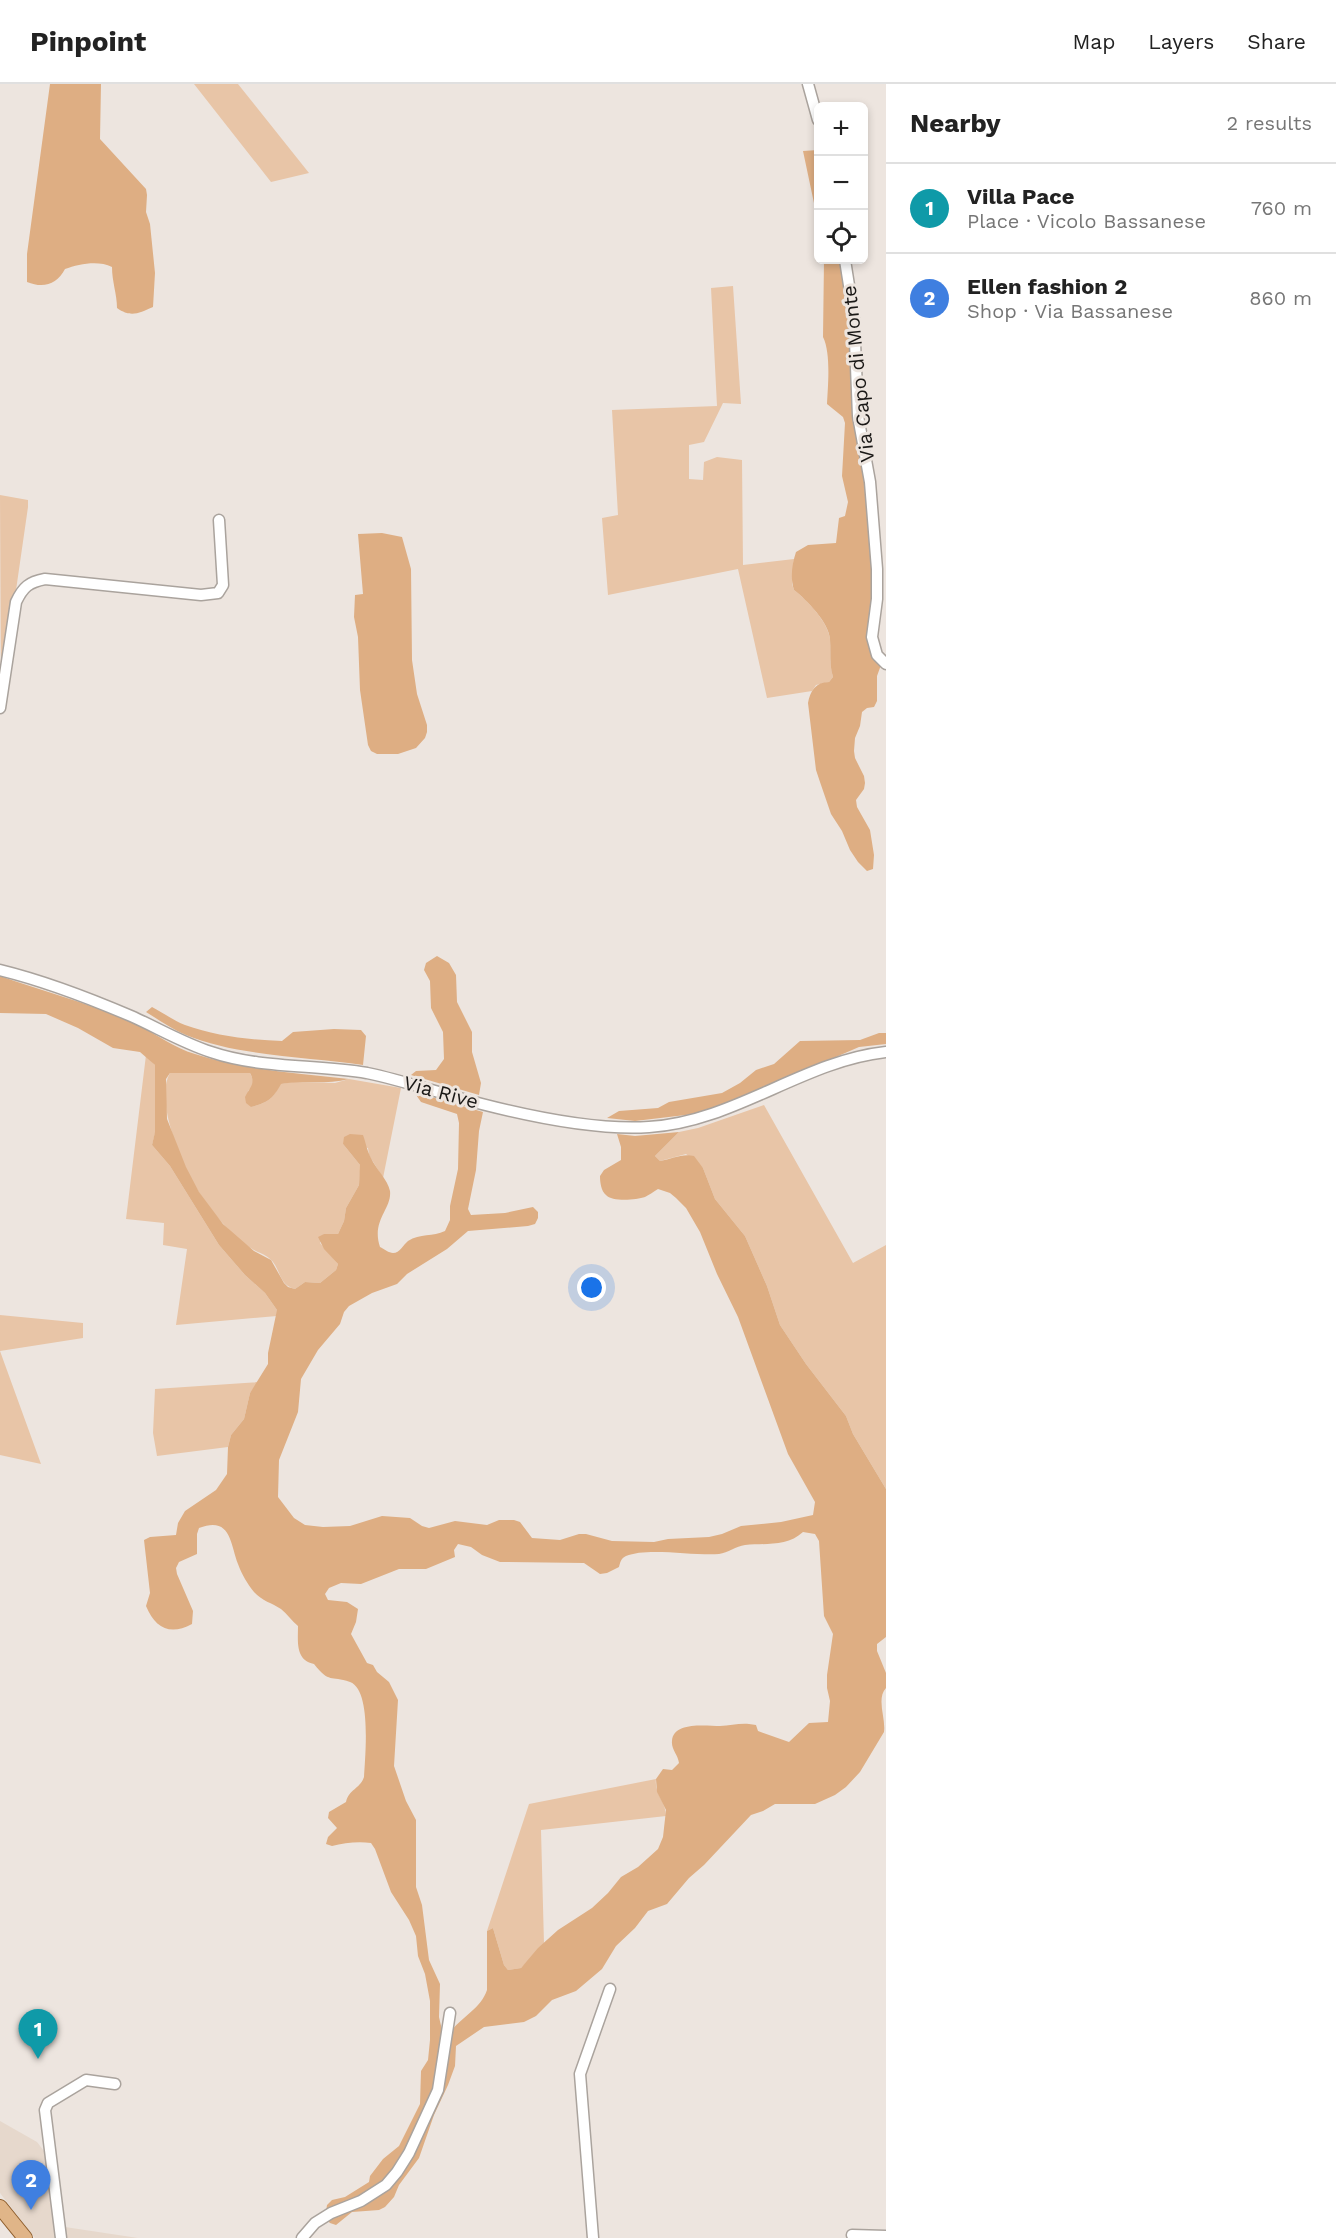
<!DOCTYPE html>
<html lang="en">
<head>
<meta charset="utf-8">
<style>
	:root { --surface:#fff; --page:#f6f6f6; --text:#222; --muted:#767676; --line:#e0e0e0; --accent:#0c65b2 }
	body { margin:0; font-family:"Work Sans",sans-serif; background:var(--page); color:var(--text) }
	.controls { position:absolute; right:18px; top:18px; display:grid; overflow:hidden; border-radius:9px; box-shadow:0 3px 9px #0003 }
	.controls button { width:54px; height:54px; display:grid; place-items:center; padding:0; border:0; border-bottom:2px solid var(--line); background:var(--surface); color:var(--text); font:30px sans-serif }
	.you { position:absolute; left:592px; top:1204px; width:21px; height:21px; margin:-15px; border:4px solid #fff; border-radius:50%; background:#1a73e8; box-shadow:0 0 0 9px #1a73e833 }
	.badge { display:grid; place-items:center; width:39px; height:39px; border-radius:50%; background:var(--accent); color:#fff; font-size:20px; font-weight:700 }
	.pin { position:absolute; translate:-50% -50px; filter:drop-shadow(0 2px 3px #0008) }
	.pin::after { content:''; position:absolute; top:32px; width:21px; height:18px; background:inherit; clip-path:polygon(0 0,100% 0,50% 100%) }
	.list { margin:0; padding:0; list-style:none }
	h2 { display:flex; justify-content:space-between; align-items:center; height:78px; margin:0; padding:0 24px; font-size:26px }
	h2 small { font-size:20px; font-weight:400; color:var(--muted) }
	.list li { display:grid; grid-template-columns:39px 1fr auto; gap:18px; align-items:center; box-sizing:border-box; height:90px; padding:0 24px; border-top:2px solid var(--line) }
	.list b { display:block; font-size:22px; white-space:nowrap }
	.list p { margin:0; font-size:20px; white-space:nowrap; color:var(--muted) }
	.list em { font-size:20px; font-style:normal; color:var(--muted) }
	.icon { flex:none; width:33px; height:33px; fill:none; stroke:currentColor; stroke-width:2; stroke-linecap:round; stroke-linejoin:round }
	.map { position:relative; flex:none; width:886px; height:2154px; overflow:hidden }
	header { display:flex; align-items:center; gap:36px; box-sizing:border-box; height:84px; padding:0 30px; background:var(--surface); border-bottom:2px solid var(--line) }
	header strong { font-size:28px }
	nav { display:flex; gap:33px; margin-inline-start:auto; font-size:21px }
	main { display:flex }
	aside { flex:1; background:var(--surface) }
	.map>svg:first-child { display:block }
	.built { fill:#e6d8cc }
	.green { fill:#e8c5a7 }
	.forest { fill:#deae83; fill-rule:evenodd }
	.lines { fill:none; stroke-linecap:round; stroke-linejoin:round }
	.minor-casing { stroke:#aaa39d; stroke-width:13 }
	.major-casing { stroke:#8e5e2d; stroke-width:16 }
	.minor { stroke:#fff; stroke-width:10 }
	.major { stroke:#e0b588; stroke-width:14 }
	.labels { text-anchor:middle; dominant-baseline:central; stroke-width:6; stroke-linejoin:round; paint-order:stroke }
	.street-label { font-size:20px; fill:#1a1816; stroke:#ede5df }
</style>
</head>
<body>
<header>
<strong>Pinpoint</strong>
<nav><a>Map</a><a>Layers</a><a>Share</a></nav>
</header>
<main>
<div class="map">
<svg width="886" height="2154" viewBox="0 0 886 2154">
	<rect width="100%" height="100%" fill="#ede5df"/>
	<!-- built -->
	<path class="built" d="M0,2037l37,21 16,21 12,64 73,11h-103l-35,-45z"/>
	<!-- green -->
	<path class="green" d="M194,0h44l71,89 -38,9z
		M733,202l8,118 -18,-1 -19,39 -15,3v34l14,1 1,-18 13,-5 25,3 1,105 51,-6 -2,25 2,6c13,10 34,32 36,49 1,14 -1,24 3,38l-4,5 -13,3 -4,6 -45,7 -29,-129 -130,26 -6,-77 16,-3 -6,-105 105,-4 -6,-118z
		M0,411l28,5v7l-27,187z
		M146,971l9,10v68l-3,12 18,21 49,79 26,30 20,18 12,17v6l-101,9 11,-76 -24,-4 1,-22 -38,-4z
		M217,988l33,1 3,7v6l-5,5 3,16c16,-4 22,-8 29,-23l14,-2 41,1 14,-4 52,9 -18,90 -14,-23 -1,-7 -25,-4 17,21v7l-1,13 -13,23 -2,13 -6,13h-14l-4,9 18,21 -2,6 -16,13 -15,-1 -10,7c-17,-4 -14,-21 -25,-30 -5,-5 -11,-6 -16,-9 -14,-8 -27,-22 -38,-34 -23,-24 -65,-111 -46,-143z
		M764,1021l89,158 33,-18v244l-33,-55 -7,-18 -40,-52 -26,-39 -13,-39 -22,-50 -30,-37 -12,-31 -17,-14 -26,7 -5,-5 24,-24 19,-4z
		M0,1231l83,8v15l-83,13 41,113 -41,-9z
		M258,1298l-8,11 -6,26 -13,16 -3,12 -71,9 -4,-23 2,-44z
		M656,1695c-2,15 10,23 10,37l-125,14 3,114 -23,24 -13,2 -4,-5 -11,-37 -6,3 42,-127z"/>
	<!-- forest -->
	<path class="forest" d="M50,0h51l-1,55 46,50 1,6 -1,17 4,12 5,49 -2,34c-14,6 -22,11 -36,1 0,-14 -5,-26 -5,-41 -14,-7 -33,-3 -47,2 -8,15 -21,20 -38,13v-28z
		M818,66v72l-15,-71z
		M824,176h19l28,234 2,137 8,34 -4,11v25l-3,6 -7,1 -5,4 -2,14 -5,12 -1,13 1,7 9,18 1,7 -1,6 -8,11 1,7 13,23 4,25 -1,14 -6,2 -9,-9 -8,-12 -8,-19 -11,-17 -11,-32 -4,-12 -8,-67c2,-12 8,-21 21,-21l4,-5c-4,-13 -2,-24 -3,-38 -1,-16 -23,-39 -36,-49 -4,-12 -2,-26 2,-38l12,-7 28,-2 3,-25 6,-2 3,-14 -6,-26 3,-53 -2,-6 -16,-13c1,-19 4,-51 -4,-67z
		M382,449l20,4 9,32 1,91 5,34 10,31v7l-2,6 -9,10 -18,6h-21l-6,-3 -3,-6 -8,-55 -2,-53 -4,-20 1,-22 8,-1 -5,-60z
		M437,872l12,7 7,12 1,27 15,30v20l9,31 -2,12 -68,-20 5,-4 20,-1 8,-11 -1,-27 -12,-24 -1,-27 -6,-11 2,-7z
		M0,892c46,16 95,29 138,49 20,10 36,23 57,29 49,16 103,19 154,25 -22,6 -45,1 -68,5 -8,15 -14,19 -30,23l-5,-4 -1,-6c5,-10 11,-13 5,-24h-80l-4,6 1,40 19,48 13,25 24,32 31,27 17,9 13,23 4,4 7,2 10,-7 15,1 16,-13 2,-6 -14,-15 -6,-12 6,-3h14l6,-13 2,-13 13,-23 1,-20 -17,-21 1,-7 6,-3 13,1c3,8 4,16 8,23 5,11 17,22 19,33 2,18 -19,29 -10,56 4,2 9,6 13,6 7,0 10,-8 15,-12 12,-8 25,-4 37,-10l5,-11v-14l8,-37 1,-46 -2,-9 -36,-12 -7,-10 69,20 -4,19 -3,39 -8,39 3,6 34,-2 28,-6 5,5v6l-3,6 -7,2 -60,5 -21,18 -40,25 -10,10 -25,9 -23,13 -5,6 -4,12 -22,26 -17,29 -3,33 -19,48 -1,37 16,21 11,7 18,2 27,-1 32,-10 28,2 12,8 7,2 26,-7 32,4 12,-5h15l6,2 12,16 28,2 19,-6h7l26,7 42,1 14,-3 41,-2 13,-3 19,-8 40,-4 32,-7 2,-13 -27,-48 -50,-137 -21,-43 -17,-42 -14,-24 -10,-10 -6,-5 -12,-4c-5,3 -9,6 -13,8 -9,3 -33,5 -39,-2 -5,-4 -6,-13 -6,-19l4,-6 17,-10v-13l-4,-13 18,2 44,-4 -24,24 5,5c12,-2 22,-8 34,-5l9,12 12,31 30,37 22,50 13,39 26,39 40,52 7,18 33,55v148l-9,7v7l9,22v15c-10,11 0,30 -2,44l-24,40 -14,15 -11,8 -20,9h-40l-12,7 -12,4 -47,50 -15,13 -22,26 -19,7 -13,17 -19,18 -14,23 -26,22 -24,9 -16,16 -12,6 -40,5 -28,19 -1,20 -7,19 -14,30 -15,43 -20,27 -5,12 -9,10 -6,3 -27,2 -16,13 -6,-2 -5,-5 2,-13 5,-5 13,-3 24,-15 1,-6 13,-17 16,-13 21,-42 1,-33 7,-11 2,-20v-39l-5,-27 -7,-18 -2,-20 -7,-16 -18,-28 -16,-43 -4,-6c-13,-2 -27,0 -39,3l-6,-2 2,-7 9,-9 -9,-10 1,-6 17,-10c3,-13 14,-13 18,-25 1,-20 8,-87 -14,-95 -20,-7 -20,2 -36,-18 -19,-4 -16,-23 -16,-38 -6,-5 -11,-12 -17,-17 -9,-6 -19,-8 -27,-17 -7,-9 -12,-17 -16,-28 -8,-21 -7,-48 -39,-36l-2,6v20l-18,8 -3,6 1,6 16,37 -1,13c-22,12 -37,4 -46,-18l4,-13 -6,-53 6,-3 26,-2 2,-12 7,-12 31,-21 11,-16 1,-27 3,-12 13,-16 6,-26 18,-29v-11l9,-43 -12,-17 -20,-18 -26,-30 -49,-79 -18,-21 3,-13v-67l-15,-13 -27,-4 -35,-20 -32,-14 -46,-1zM803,1448l12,2 4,7 5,75 9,18 -6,41v13l3,13 -2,21 -19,1 -20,19 -31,-11 -2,-6 -7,-1c-10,-1 -19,2 -29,2 -13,0 -47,-5 -48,15 -1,8 6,14 7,22l-7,7 -9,-1 -7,10 1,13 9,18 -3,27 -5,12 -20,18 -17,10 -13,16 -16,15 -34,22 -20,18 -17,20 -13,2 -4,-5 -11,-37 -6,3v59c-6,18 -24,26 -35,40h-10l-3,-13 1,-33 -11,-24 -7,-55 -6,-18v-67l-10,-19 -12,-35 4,-66 -9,-18 -12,-10 -4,-7 -6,-2 -16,-29 5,-12 2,-13 -11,-7 -19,-2 -3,-6 4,-6 12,-5 20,1 38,-15h27l29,-12 -1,-7 4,-6 13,3 11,8 18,7 84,1 16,11 7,-1 12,-6c1,-4 2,-9 7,-11 21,-9 68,0 93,-2 9,-1 17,-8 26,-9 20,-2 42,2 58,-13z
		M152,923c10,5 22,14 33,18 30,11 65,15 97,16l11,-9 41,-3 27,1 5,6 -3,29c-54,-8 -127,-9 -177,-30 -14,-6 -27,-15 -40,-23z
		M879,949h7v11l-27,3 -120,52 -45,15 -59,7 -28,-3 12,-7 39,-3 11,-6 53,-9 18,-10 16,-13 18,-6 26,-23 60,-1z"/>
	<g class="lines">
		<defs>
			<path id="minor" d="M808,0l10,36
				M845,176l9,57 4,99 12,66 7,87v30l-5,38 5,18 9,9
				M0,624l16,-106c7,-15 13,-20 29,-23l156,16 17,-2 5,-8 -4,-65
				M0,886c45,11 89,28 131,46 27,12 52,27 80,36 50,17 105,12 156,21 29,6 57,15 85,23 57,16 138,35 197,31 85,-5 154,-66 237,-75
				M852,2151l34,1
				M61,2154l-16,-128 3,-7 38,-23 29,4
				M302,2154l13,-15 16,-10 30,-12 25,-16 11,-13 12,-19 29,-63 12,-77
				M593,2154l-13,-164 30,-85"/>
			<path id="major" d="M0,2123l25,31"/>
		</defs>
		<!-- minor casing -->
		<use href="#minor" class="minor-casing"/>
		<!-- major casing -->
		<use href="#major" class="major-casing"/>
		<!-- minor -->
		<use href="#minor" class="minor"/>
		<!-- major -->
		<use href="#major" class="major"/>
	</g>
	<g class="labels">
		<!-- street labels -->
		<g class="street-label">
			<text transform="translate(858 290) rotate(-96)">Via Capo di Monte</text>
			<text transform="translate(441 1008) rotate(15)">Via Rive</text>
		</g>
	</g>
</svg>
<div class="controls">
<button>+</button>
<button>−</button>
<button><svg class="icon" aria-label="locate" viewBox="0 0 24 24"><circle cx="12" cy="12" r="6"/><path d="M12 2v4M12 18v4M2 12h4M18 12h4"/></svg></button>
</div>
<div class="you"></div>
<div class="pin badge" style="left:38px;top:1975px;background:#0f9aa8">1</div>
<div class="pin badge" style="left:31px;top:2126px;background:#3f7fe0">2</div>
</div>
<aside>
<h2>Nearby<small>2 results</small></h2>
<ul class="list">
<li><span class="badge" style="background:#0f9aa8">1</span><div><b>Villa Pace</b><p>Place · Vicolo Bassanese</p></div><em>760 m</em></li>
<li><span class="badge" style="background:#3f7fe0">2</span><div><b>Ellen fashion 2</b><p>Shop · Via Bassanese</p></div><em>860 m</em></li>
</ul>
</aside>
</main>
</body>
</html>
